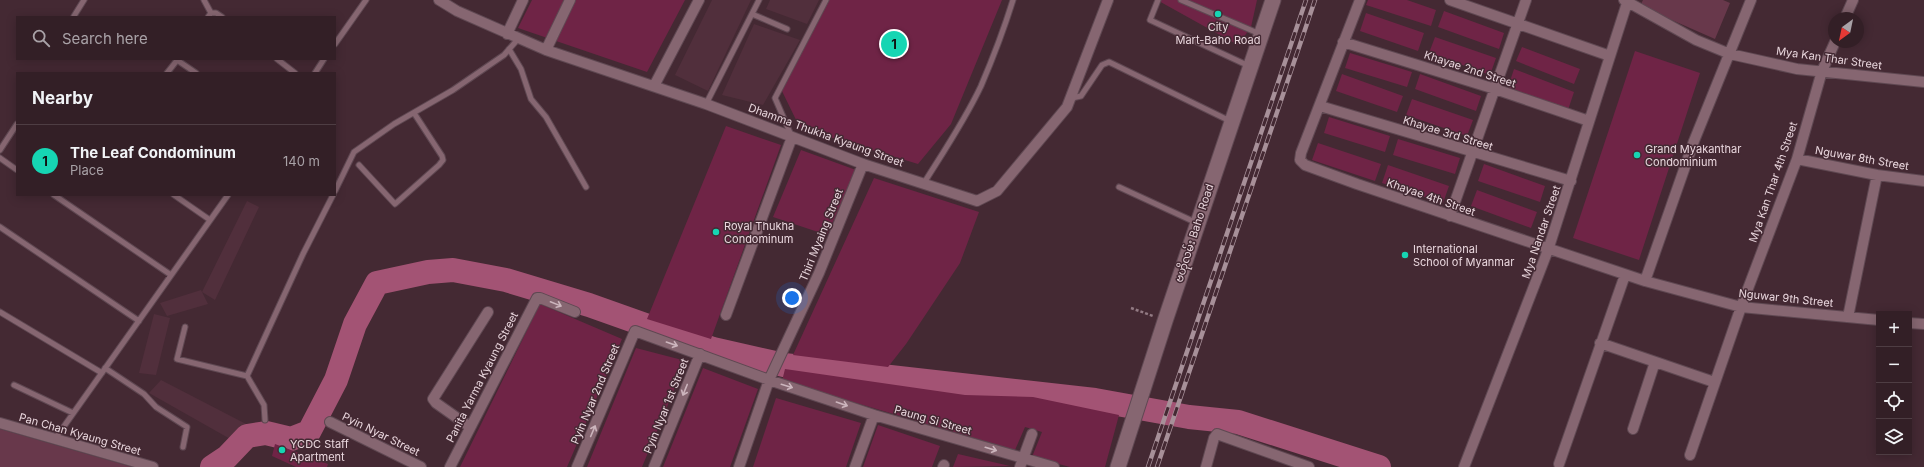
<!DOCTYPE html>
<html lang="en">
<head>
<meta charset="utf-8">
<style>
	:root { --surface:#331f26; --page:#3b272e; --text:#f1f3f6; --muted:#a9a2a7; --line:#4e3d43; --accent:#16d5b3 }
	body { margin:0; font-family:Inter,"Noto Sans Myanmar",sans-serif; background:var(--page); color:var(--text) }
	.controls { position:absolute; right:12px; bottom:12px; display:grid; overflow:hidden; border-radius:0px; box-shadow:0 2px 10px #0003 }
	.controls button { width:36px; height:36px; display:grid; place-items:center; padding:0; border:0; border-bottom:1px solid var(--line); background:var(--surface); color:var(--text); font:20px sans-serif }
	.compass { position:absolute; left:1828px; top:12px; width:36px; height:36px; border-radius:50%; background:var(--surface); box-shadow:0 2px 10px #0003; rotate:213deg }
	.you { position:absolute; left:792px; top:298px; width:14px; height:14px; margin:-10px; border:3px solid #fff; border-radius:50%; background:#1a73e8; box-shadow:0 0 0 6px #1a73e833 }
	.badge { display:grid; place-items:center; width:26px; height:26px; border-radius:50%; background:var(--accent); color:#111; font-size:13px; font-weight:700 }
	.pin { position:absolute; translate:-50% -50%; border:2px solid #fff; box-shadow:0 1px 4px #0006 }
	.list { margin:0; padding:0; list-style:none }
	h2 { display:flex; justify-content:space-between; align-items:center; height:52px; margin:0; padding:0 16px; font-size:17px }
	h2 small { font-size:13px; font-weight:400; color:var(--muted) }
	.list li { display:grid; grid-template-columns:26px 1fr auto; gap:12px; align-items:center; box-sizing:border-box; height:72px; padding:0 16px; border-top:1px solid var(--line) }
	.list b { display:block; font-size:15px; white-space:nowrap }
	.list p { margin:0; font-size:13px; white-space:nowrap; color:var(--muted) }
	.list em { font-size:13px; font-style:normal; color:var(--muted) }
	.icon { flex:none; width:22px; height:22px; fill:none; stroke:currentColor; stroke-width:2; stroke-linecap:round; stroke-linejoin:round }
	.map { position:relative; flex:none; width:1924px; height:467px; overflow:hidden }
	.search { position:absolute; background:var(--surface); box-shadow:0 2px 10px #0003; left:16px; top:16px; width:320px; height:44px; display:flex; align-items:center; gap:10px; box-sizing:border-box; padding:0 14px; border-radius:0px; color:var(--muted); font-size:15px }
	.panel { position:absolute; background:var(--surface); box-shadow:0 2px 10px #0003; left:16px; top:72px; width:320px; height:124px; border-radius:0px }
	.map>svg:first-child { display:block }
	.built { fill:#512f3c }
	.green { fill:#68384b }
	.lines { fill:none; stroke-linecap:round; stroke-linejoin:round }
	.river { stroke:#a35374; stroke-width:24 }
	.building { fill:#6f2446 }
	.lane-casing { stroke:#5f4852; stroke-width:7 }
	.street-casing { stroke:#5f4852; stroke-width:12 }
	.secondary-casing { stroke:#5f4852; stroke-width:17 }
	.path { stroke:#927a83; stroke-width:2.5; stroke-dasharray:3 2; stroke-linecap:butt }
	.lane { stroke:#866671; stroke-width:5 }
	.street { stroke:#866671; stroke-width:10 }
	.secondary { stroke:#866671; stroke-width:15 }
	.rail-casing { stroke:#a79099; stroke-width:4.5 }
	.rail { stroke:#442933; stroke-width:3; stroke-dasharray:9; stroke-linecap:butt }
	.oneway { stroke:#ccb5bd }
	.poi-dot { fill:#16d5b3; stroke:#442933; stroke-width:1.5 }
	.labels { text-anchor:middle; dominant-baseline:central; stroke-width:3; stroke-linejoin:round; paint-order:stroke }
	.poi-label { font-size:11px; fill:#ead7de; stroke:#442933; text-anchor:start }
	.street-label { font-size:11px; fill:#ead7de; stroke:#442933 }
</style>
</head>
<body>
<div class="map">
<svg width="1924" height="467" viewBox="0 0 1924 467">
	<rect width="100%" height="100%" fill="#442933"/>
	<!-- built -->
	<path class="built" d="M712,0h39l-43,91 -33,-16z
		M770,0h49l-12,24 -41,-15z
		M754,24l46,16 -37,65 -41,-10z
		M247,201l12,6 -44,93 -13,-8z
		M201,290l7,14 -41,12 -7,-13z
		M154,314l16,4 -14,57 -17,-2z
		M161,380l87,45 -16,15 -83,-47z"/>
	<!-- green -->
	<path class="green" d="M1643,0h80l7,3 -15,36 -75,-33z
		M0,429l132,38h-132z"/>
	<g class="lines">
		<!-- river -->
		<path class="river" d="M212,467l15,-10 20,-21 19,-3 25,6 18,-7 27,-52 19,-56 22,-41 51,-11 25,-2 53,10 83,25 124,44 71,16 311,35 94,17 49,5 141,45"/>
	</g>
	<!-- building -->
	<path class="building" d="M532,0h153l-38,72 -129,-44z
		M829,0h173l-51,124 -33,40 -118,-36 -20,-41z
		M1157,0h100l-6,27 -13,18z
		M1368,0h39l29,10 -5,16 -65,-21z
		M1444,11l60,22 -5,16 -61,-22z
		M1366,13l58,20 -6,18 -58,-20z
		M1435,37l61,21 -6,17 -61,-22z
		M1522,47l58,22 -6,15 -58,-23z
		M1635,51l65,22 -61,187 -66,-22z
		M1350,53l62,19 -5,15 -62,-19z
		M1514,69l60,23 -6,18 -60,-23z
		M1342,74l61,22 -6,16 -61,-21z
		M1420,74l61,22 -5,15 -61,-22z
		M1412,99l61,21 -6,16 -61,-21z
		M1329,117l61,19 -5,16 -61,-19z
		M726,126l55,19 -70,194 -64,-20z
		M1398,139l62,19 -5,16 -62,-19z
		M1318,143l63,21 -6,17 -63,-21z
		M801,150l55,20 -29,65 -54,-18z
		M1484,164l61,22 -5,16 -62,-21z
		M1388,165l61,21 -6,17 -61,-20z
		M874,178l105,34 -19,51 -54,81 -18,23 -95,-12z
		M1477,190l60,22 -6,16 -60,-22z
		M540,304l82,35 -55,128h-107z
		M636,348l50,13 -44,106h-55z
		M703,368l55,21 -28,78h-67z
		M785,369l180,26 68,2 86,18 -14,52h-35l-38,-10 10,-25 -17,-5 -10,23 -233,-69z
		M776,398l85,25 -15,44h-93z
		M878,425l62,21 -8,21h-69z
		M275,444l53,20 -1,3h-31l-24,-11z
		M958,454l52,12 -57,1z"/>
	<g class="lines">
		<defs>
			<path id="lane" d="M204,0l7,13
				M1158,0l-8,20 99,46
				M1181,0l79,34
				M752,14l35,15
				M74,16l10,-16
				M208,17l3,-4h5l6,4
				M335,44l31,-44
				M509,49l12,20 10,30 15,18 40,70
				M277,59l18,14
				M177,60l19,13
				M167,73l11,-14
				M315,73l9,-14
				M1072,98l9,-2 21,-31 7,-3 121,59
				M706,104l53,-104
				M791,135l-16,-37 51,-98
				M0,150l17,-26
				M0,158l17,12
				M359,165l36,39 44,-39 4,-5 -1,-4 -28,-43
				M924,183c20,-32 41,-63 57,-97 12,-28 23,-57 32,-86
				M1119,187l78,36
				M335,191l19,-39 40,-28 59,-34 51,-35 14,-16
				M54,195l117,80
				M174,195l36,25
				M0,227l139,94
				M0,312l102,61
				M185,327l-8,32 70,17 56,-122 30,-59
				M105,368l39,26 12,13 31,20 -4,20
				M247,376l17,29 1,15
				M14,385l59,28
				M55,439l173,-244"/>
			<path id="street" d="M439,0l18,11 89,39 160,54 157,60 114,37 20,-10 70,-84 41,-107
				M1360,0l-59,153 -1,7 5,5 52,19 288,97 96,26 138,13
				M1450,0l160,56
				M1624,0l72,40 34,14 67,15 127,13
				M1845,18l8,-18
				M507,34l16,-34
				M1343,42l152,47 94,32
				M546,50l24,-50
				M654,86l45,-86
				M1320,106l251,75
				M1797,159l80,16 47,6
				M1450,216l76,-216
				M1645,281l49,-140 57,-141
				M726,315l66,-178
				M1848,317l29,-142
				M1909,323l15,1
				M1600,343l114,39
				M330,422l91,45
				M0,423l153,44
				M470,427l-34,-24 -3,-4 55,-87
				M1633,429l22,-67
				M1690,455l51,-148 56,-148 25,-88 13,-29
				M1559,464l66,-189
				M450,467l87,-169h3l35,14
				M577,467l58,-136 134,49 105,35 180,52
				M654,467l46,-113
				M739,467l30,-87 50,-107 44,-109
				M855,467l19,-52
				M943,467l1,-2
				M1020,467l12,-33
				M1206,467l8,-29 3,-4 92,33
				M1464,467l84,-217 80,-250"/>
			<path id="secondary" d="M1118,467l47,-146 108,-321"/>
		</defs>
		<!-- lane casing -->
		<use href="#lane" class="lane-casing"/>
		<!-- street casing -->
		<use href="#street" class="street-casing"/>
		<!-- secondary casing -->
		<use href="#secondary" class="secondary-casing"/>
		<!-- path -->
		<path class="path" d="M1131,308l22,8"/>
		<!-- lane -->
		<use href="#lane" class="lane"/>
		<!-- street -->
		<use href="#street" class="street"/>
		<!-- secondary -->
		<use href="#secondary" class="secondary"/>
		<defs>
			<path id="rail" d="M1148,467l158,-467
				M1157,467l158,-467"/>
		</defs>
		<!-- rail casing -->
		<use href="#rail" class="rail-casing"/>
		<!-- rail -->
		<use href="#rail" class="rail"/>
	</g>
	<!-- one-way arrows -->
	<defs><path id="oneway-shaft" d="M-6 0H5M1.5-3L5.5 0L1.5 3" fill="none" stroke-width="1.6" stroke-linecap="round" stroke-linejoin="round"/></defs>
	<g class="oneway">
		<use href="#oneway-shaft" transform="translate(556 304) rotate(22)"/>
		<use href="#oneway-shaft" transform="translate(672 344) rotate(19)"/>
		<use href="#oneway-shaft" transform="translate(787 386) rotate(17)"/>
		<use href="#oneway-shaft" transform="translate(685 390) rotate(112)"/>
		<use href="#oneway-shaft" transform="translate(842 404) rotate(19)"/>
		<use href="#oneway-shaft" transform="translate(593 431) rotate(-67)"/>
		<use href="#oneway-shaft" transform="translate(991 449) rotate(16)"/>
	</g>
	<!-- markers -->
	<g class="poi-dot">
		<circle cx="1218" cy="14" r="4"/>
		<circle cx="1637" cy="155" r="4"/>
		<circle cx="716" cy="232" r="4"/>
		<circle cx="1405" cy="255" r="4"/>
		<circle cx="282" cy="450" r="4"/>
	</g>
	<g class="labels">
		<!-- poi labels -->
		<g class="poi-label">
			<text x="1218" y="27" text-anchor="middle">City<tspan x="1218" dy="13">Mart-Baho Road</tspan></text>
			<text x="1645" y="149">Grand Myakanthar<tspan x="1645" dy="13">Condominium</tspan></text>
			<text x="724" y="226">Royal Thukha<tspan x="724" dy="13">Condominum</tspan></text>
			<text x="1413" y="249">International<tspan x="1413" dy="13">School of Myanmar</tspan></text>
			<text x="290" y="444">YCDC Staff<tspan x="290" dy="13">Apartment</tspan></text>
		</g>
		<!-- street labels -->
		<g class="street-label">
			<text transform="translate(1829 58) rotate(8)">Mya Kan Thar Street</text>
			<text transform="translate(1470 69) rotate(18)">Khayae 2nd Street</text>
			<text transform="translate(1448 133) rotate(17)">Khayae 3rd Street</text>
			<text transform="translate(826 135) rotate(20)">Dhamma Thukha Kyaung Street</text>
			<text transform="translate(1862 158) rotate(10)">Nguwar 8th Street</text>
			<text transform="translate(1773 182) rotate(-71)">Mya Kan Thar 4th Street</text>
			<text transform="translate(1431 197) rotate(19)">Khayae 4th Street</text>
			<text transform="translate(1541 232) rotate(-71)">Mya Nandar Street</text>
			<text transform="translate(1194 233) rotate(-72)">ဗဟိုလမ်း Baho Road</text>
			<text transform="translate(821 235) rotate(-68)">Thiri Myaing Street</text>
			<text transform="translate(1786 298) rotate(6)">Nguwar 9th Street</text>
			<text transform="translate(482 377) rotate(-63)">Panita Yarma Kyaung Street</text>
			<text transform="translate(595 394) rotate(-67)">Pyin Nyar 2nd Street</text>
			<text transform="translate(666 406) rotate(-68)">Pyin Nyar 1st Street</text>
			<text transform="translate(933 420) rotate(16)">Paung Si Street</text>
			<text transform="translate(80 434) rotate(16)">Pan Chan Kyaung Street</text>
			<text transform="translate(381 434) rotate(26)">Pyin Nyar Street</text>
		</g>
	</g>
</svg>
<div class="controls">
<button>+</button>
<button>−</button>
<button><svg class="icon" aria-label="locate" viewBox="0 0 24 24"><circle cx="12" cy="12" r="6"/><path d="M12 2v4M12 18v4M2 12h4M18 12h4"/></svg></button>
<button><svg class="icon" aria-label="layers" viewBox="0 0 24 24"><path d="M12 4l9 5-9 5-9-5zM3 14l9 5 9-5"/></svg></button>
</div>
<svg class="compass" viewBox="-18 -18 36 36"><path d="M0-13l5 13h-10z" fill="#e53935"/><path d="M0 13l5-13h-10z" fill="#a9a2a7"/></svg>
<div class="you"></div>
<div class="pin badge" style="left:894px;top:44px">1</div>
<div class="search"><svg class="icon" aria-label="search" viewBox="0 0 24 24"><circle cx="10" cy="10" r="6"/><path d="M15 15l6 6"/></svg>Search here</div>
<section class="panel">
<h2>Nearby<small></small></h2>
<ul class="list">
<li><span class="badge">1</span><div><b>The Leaf Condominum</b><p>Place</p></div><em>140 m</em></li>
</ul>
</section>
</div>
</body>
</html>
